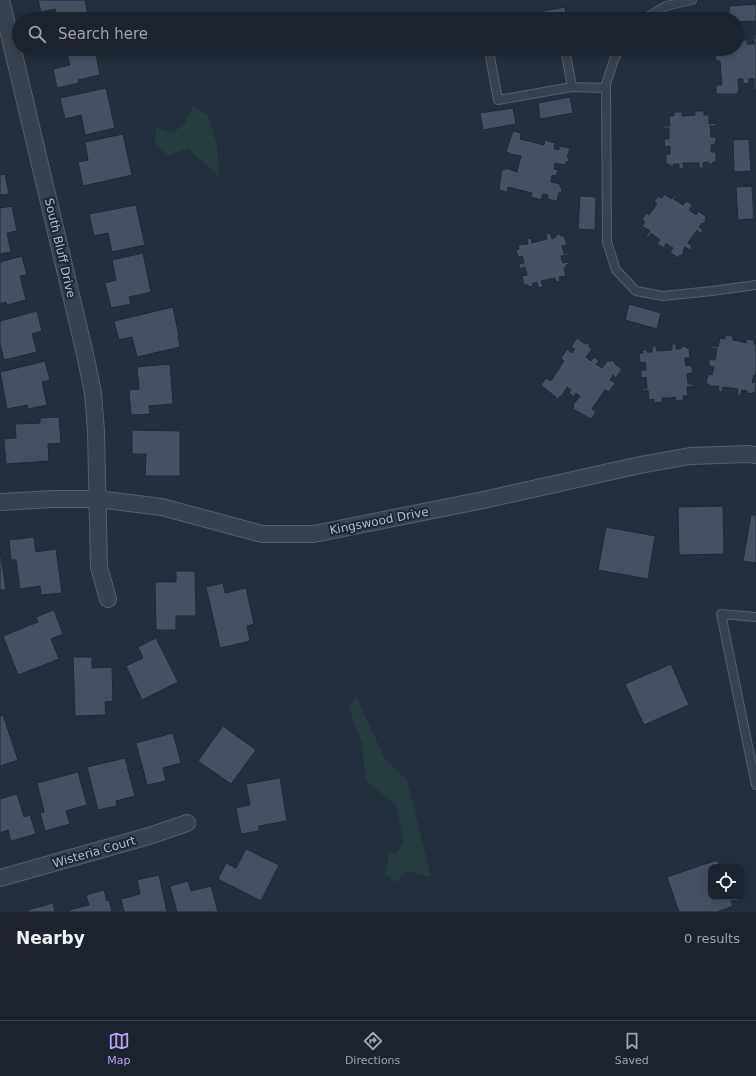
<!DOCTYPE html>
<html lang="en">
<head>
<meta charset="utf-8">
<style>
	:root { --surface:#1b232e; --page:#282f3a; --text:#f1f3f6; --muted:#a0a4aa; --line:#39404a; --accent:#bca0f2 }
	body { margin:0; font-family:"DejaVu Sans",sans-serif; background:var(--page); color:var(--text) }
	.controls { position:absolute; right:12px; bottom:12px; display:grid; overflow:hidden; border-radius:8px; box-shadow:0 2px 10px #0003 }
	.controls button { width:36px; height:36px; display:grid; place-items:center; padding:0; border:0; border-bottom:1px solid var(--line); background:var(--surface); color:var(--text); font:20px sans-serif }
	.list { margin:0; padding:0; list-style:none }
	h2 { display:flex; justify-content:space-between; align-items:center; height:52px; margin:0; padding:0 16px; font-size:17px }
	h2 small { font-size:13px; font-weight:400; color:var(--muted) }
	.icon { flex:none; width:22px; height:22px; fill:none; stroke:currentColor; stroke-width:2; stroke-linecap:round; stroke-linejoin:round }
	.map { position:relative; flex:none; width:756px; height:912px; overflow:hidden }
	.search { position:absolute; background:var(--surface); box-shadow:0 2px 10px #0003; left:12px; right:12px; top:12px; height:44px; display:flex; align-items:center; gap:10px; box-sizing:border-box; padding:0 14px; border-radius:22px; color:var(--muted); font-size:15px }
	.sheet { height:108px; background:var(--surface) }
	nav { display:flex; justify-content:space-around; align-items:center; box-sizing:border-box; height:56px; border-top:1px solid var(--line); background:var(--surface); font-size:11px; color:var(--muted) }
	nav a { display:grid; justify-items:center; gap:2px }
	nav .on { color:var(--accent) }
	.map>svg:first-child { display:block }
	.green { fill:#263c3f }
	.building { fill:#455162; stroke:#1f2835 }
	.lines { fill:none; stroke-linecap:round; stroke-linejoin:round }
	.lane-casing { stroke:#565f6c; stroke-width:10 }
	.street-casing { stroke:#565f6c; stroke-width:18 }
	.lane { stroke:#38414e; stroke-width:8 }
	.street { stroke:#38414e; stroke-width:16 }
	.labels { text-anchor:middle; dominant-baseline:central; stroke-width:4; stroke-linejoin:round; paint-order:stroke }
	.street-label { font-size:12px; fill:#b4bcc9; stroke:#1d2633 }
</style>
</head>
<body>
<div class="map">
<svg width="756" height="912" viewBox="0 0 756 912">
	<rect width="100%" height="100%" fill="#242f3e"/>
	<!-- green -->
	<path class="green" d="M193,107l15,8 9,31 2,31 -31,-29 -20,8 -13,-13 2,-15 15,5 12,-8z
		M356,697l29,62 22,21 24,97 -25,-6 -9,11 -12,-7 4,-22h8l7,-13 -8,-35 -30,-24 -4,-38 -13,-35z"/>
	<!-- building -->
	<path class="building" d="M38,0h47l4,19h-32l-2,-10 -14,3z
		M756,4v17l-19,1v-3h-8v-13z
		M565,7l2,12h-33l-2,-6z
		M754,34h2v59v-3h-2v-11h-5v4l-6,1v-5h-5l1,12h-1v3h-22v-9h6l-2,-24h-4l-1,-11 22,-1v-5h4l1,-4h5v4h7z
		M66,49h29l5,26 -22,5 1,3 -22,5 -4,-19 17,-4z
		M106,88l9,40 -30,7 -4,-20 -16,4 -5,-21z
		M570,97l3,16 -33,6 -2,-16z
		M513,108l3,16 -33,6 -3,-17z
		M695,111h9v4h5v9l7,-1v3h-6l1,11h5v5h-1v2l-4,1v7h5v10h-3v2h-5v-2l-5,1 1,5h-5v-5h-16l1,6h-5v-5h-5v2h-5v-2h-3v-10h4v-8l-5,1 -1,-8h5v-11h-6v-2h7l-1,-10h5v-4h8v4l13,-1z
		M513,131l8,2 -1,6 24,6 1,-5 10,3 -1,6 5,1v-4l11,2 -3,9 2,1 -1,4h-2l-1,3 -10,-2 -1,6 4,1 -2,6 -4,-1 -1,7 9,2v3l2,1 -1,5 -2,-1 -2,9 -10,-2 1,-4 -5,-1 -2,6 -10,-3 1,-4 -24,-6 -1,5 -8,-2 3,-21 3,1 1,-2 11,4 4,-16 -12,-2 1,-1 -4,-1z
		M123,134l9,41 -49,11 -5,-24 10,-2 -3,-18z
		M749,139l2,32 -17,1 -1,-32z
		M5,174l4,20 -9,1v-20z
		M752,186l2,33 -16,1 -2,-33z
		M664,194l8,5 4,-5 1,1 -3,4 9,6 4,-4 4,3 1,2 -3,4 7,5 2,-4 8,5 -1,3 1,1 -2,4 -2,-1 -3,4 4,3 -2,4 -4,-4 -9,13 4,3 -2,4 -5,-3 -2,4 1,1 -3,4 -1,-1 -2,3 -8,-6 3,-4 -7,-5 -2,5 -7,-4 3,-4 -9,-7 -3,5 -2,-1 4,-6 -8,-5 3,-4 -3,-2 4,-7 3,2 8,-11 -3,-2 4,-6 4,2z
		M580,196l16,1 -1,33 -17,-1z
		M136,205l9,40 -33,7 -4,-19 -14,3 -5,-22z
		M12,206l5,25 -10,2 4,19 -11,2v-46z
		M550,233l2,6 4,-2v-2l4,-1 1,2h3l3,9 -5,1 2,8 4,-1 1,2 -8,1 2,7 6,-1 1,2 -4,1v3h-2l2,8 -7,1 1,4 -4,1 -1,-4 -14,3 2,6 -5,1 -1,-6 -5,2 1,2 -5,1v-2h-4l-2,-9 5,-1 -2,-8 -5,2 -1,-5 5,-1 -2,-7 -4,1 -2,-7 3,-1 -1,-4 10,-1 -1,-5 4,-1 1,5 15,-4 -1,-5z
		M143,253l8,39 -22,5 2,7 -20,4 -6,-25 11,-3 -4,-20z
		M22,256l5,19 -7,1 6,24 -19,5 -1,-3 -6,2v-42z
		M629,304l32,9 -4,16 -32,-9z
		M173,307l6,29h-1l2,11 -43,10 -5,-20 -13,3 -5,-19z
		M37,311l5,20 -10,3 5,18 -33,8 -4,-16v-23z
		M725,335l8,1v4l6,1 7,2v-4l8,1v4h2v31h-2l-2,7 4,1 -1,10 -3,-1v2l-5,-1v-2l-5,-1 -1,5h-4l1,-6 -15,-2 -1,5 -4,-1 1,-5h-10v-2h-3l2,-10 4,1 2,-8 -5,-1v-7l6,1 2,-11 -6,-1 1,-2 6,1 2,-9 5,1z
		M577,338l8,6 1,-2 4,3 -1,2 3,2 -6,8 5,4 3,-4 5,4 -3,3 6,4 6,-8 2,2 2,-2 3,3v1l7,5 -6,9 -3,-3 -3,5 5,3 -6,9 -4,-2 -13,19 4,3 -5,7 -18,-10 1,-3 -1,-1 7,-9 -4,-3 -2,4 -5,-4 2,-3 -4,-3 -6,10 -1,-1 -2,3 -17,-14 5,-7 5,3 13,-20 -3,-3 6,-9 5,4 3,-4 -4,-2z
		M672,344h4v5h5v-2l5,-1v2h3l1,10h-5l1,8 5,-1 1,3 1,5 -6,1 1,10h6v2l-7,1 1,9h-5l1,4 -8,1 -1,-4 -6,1h-7l1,4 -9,1v-4l-5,1 -1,-10 -6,1v-2l5,-1 -1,-11 -5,1v-8h5l-1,-8 -5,1 -1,-10h4l-1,-3h5v2h5v-6h4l1,5 15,-1z
		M45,361l5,19 -8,2 5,23 -19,4 -1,-4 -20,4 -7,-37z
		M170,364l3,40 -24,2 1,8 -19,1 -2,-25 10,-1 -2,-22z
		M59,417l2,26 -13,1 1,17 -43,3 -2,-25 12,-1 -1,-14 25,-1v-5z
		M132,430l48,1v45h-35l1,-22h-14z
		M723,506l1,48 -45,1 -1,-48z
		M751,515h5v48l-13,-2z
		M606,527l49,9 -7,43 -50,-9z
		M34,537l2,15 20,-3 6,44 -21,2 -1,-9 -20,3 -4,-29h-5l-2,-20z
		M0,549l6,41h-6z
		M176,571h19l1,45h-20v14h-20l-1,-48h21z
		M223,583l2,10 21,-5 8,36 -7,2 3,15 -30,7 -14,-61z
		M54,610l9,24 -12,5 8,20 -41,16 -15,-39 35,-14 -2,-5z
		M156,638l22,44 -36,18 -16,-34 17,-8 -5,-11z
		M73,657h19v11l20,-1 1,34 -8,1 1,13 -31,1z
		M671,664l18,41 -45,20 -19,-41z
		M3,715l15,45 -18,6v-50z
		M223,726l33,24 -25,34 -33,-23z
		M173,733l8,30 -18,5 3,13 -19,4 -11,-42z
		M125,758l10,38 -19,5 1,5 -19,4 -11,-43z
		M78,772l9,33 -21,6 4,13 -25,7 -5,-18 4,-1 -7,-29z
		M280,778l7,43 -28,5v5l-18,3 -5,-26 14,-3 -4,-21z
		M17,794l7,23 6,-2 6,19 -25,7 -3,-11 -8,3v-34z
		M246,849l33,16 -18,36 -43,-22 8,-16 10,5z
		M717,860l3,7h-9v30h19l3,9 -16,6h-38l-12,-35z
		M159,875l8,37h-43l-3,-13 19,-5 -3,-14z
		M188,881l3,10 20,-5 7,26h-41l-7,-26z
		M104,890l3,11 2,-1 3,12h-42l-1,-2 20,-5 -3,-10z
		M53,903l2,9h-26l-1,-2z"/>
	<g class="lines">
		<defs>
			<path id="lane" d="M644,19l22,-13 26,-6
				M498,49l-9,2 9,49 74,-13 34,1
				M565,49l7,38
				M620,49l-5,8 -9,27 1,158 9,28 20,21 27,5 49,-5 44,-6
				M756,617l-35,-3 35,171"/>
			<path id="street" d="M1,0l84,354 8,39 3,38 3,136 9,32
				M0,502l53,-3h44l65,8 100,27h52l174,-35 152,-34 50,-9 58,-2 8,1
				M0,878l149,-42 38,-13"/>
		</defs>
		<!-- lane casing -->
		<use href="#lane" class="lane-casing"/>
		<!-- street casing -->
		<use href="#street" class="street-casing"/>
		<!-- lane -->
		<use href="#lane" class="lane"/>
		<!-- street -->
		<use href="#street" class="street"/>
	</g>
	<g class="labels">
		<!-- street labels -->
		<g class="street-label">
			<text transform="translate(60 248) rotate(77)">South Bluff Drive</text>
			<text transform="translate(379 521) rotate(-11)">Kingswood Drive</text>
			<text transform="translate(94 852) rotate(-16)">Wisteria Court</text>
		</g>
	</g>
</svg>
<div class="controls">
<button><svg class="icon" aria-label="locate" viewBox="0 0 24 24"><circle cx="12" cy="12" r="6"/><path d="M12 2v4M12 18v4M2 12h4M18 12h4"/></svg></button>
</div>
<div class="search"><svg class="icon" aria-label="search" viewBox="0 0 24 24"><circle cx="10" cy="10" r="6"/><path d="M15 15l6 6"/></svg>Search here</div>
</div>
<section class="sheet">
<h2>Nearby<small>0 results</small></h2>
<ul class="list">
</ul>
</section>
<nav>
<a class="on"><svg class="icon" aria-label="map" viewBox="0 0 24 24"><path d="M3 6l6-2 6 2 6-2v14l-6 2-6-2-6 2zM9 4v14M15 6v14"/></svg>Map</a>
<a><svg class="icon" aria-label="directions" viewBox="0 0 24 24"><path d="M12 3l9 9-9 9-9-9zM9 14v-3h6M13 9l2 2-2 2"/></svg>Directions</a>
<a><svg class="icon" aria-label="saved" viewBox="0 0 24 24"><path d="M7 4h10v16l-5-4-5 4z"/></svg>Saved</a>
</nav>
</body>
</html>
